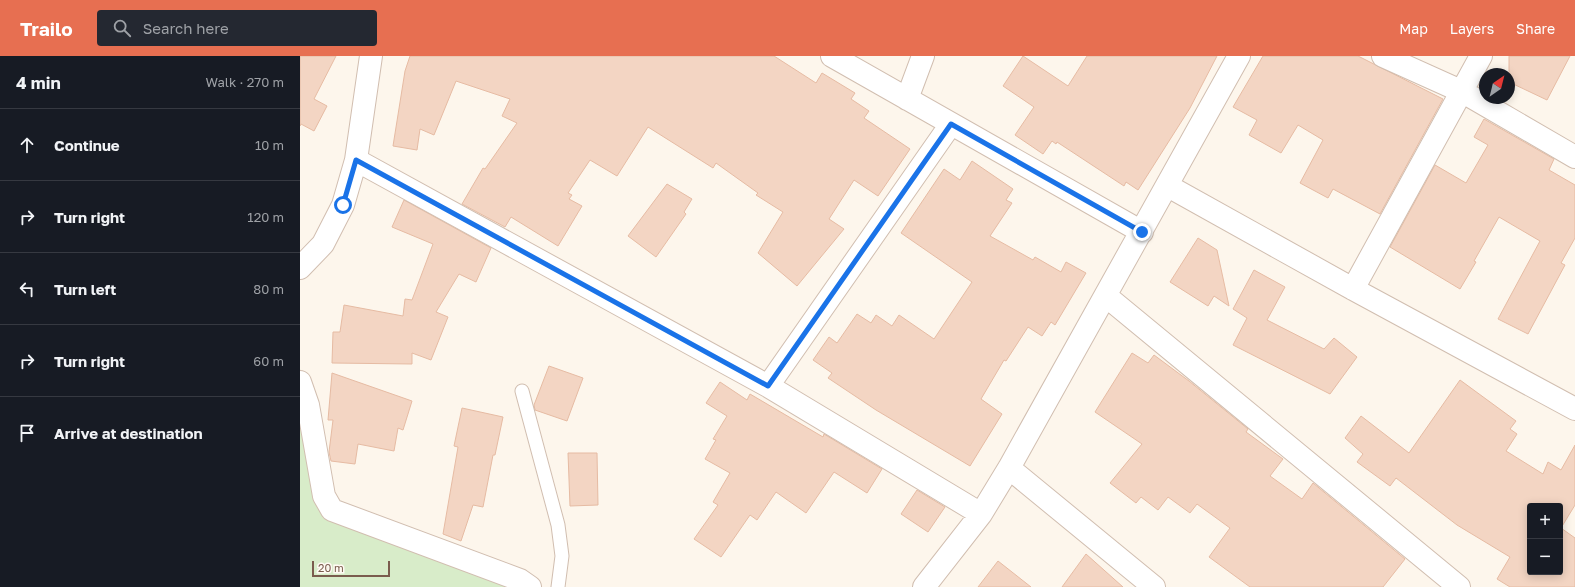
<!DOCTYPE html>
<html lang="en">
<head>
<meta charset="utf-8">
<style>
	:root { --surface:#171b24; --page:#242831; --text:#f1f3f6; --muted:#9ea1a6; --line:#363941; --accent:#e76f51 }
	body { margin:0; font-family:"Golos Text",sans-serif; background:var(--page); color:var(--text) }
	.controls { position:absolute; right:12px; bottom:12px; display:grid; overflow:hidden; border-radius:4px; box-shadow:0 2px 10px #0003 }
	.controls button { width:36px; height:36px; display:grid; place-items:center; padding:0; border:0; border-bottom:1px solid var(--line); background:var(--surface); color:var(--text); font:20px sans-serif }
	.compass { position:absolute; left:1179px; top:12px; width:36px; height:36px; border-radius:50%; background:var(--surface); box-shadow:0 2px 10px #0003; rotate:35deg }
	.scale { position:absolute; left:12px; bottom:10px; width:78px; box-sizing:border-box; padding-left:4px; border:2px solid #7a5c4d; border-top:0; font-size:11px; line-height:14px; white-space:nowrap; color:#7a5c4d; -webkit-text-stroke:3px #fffaf3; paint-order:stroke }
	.stop { position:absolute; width:12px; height:12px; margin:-9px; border:3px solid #1a73e8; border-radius:50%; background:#fff }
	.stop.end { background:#1a73e8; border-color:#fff; box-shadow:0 1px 4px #0008 }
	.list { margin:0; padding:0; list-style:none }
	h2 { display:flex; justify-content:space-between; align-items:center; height:52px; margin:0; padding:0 16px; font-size:17px }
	h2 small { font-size:13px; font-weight:400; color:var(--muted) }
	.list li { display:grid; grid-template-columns:26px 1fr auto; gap:12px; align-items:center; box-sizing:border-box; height:72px; padding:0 16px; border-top:1px solid var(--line) }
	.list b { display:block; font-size:15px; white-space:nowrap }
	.list em { font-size:13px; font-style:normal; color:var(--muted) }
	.icon { flex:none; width:22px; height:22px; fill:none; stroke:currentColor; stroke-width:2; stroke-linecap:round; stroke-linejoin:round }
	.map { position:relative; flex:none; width:1275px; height:531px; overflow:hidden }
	header { display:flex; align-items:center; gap:24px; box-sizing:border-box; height:56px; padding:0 20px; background:var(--accent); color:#fff }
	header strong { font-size:19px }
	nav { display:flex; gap:22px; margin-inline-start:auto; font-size:14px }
	.search { width:280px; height:36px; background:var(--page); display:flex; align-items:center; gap:10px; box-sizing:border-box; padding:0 14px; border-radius:4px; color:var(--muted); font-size:15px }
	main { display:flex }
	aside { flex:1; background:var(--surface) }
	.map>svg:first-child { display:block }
	.green { fill:#d8ecc9 }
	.building { fill:#f3d5c3; stroke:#e6bba3; fill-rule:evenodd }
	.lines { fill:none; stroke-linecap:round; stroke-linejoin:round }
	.lane-casing { stroke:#d1beb0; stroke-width:15 }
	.street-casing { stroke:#d1beb0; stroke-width:24 }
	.lane { stroke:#fff; stroke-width:13 }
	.street { stroke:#fff; stroke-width:22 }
	.route { stroke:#1a73e8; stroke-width:5 }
</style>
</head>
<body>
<header>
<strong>Trailo</strong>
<div class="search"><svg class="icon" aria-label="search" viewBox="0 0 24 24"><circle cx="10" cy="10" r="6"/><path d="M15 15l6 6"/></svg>Search here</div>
<nav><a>Map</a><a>Layers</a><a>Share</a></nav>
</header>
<main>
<aside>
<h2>4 min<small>Walk · 270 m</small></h2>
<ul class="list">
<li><svg class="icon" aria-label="ahead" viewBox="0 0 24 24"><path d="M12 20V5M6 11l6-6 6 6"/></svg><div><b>Continue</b></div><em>10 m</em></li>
<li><svg class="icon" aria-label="right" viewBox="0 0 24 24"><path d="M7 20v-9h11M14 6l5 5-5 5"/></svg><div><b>Turn right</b></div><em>120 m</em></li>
<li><svg class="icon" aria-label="left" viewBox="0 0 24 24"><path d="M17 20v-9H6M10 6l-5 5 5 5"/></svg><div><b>Turn left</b></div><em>80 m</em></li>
<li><svg class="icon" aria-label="right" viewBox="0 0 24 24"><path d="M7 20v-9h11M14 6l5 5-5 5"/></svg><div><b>Turn right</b></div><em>60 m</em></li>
<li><svg class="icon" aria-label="arrive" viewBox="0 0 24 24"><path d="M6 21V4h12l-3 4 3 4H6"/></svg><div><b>Arrive at destination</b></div></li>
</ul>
</aside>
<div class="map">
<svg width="1275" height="531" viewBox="0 0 1275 531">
	<rect width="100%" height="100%" fill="#fdf6ec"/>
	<!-- green -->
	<path class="green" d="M0,313l13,41 10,108 187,69h-210z"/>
	<!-- building -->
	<path class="building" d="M0,0h36l-22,43 13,7 -13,25 -13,-7 -1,2z
		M110,0h364l42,27 6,-10 33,20 -4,6 18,12 -5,7 46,31 -32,47 -24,-16 -25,39 15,10 -47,57 -39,-33 25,-41 -27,-17 2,-2 -42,-30 -3,5 -65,-41 -31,49 -27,-16 -22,33 4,2 -3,4 13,7 -24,40 -47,-29 -6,10 -43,-23 21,-36 2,1 32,-46 -15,-7 8,-17 -54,-18 -22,54 -14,-6 -3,21 -24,-4 12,-75z
		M723,0l45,30 19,-30h130l-27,52 -52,82 -12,-8 -2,4 -67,-44 -1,2 -4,-3 -9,13 -28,-19 19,-28 -31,-21z
		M963,0h95l85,43 -63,115 -47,-25 -5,9 -28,-15 23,-43 -25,-15 -17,28 -32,-18 8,-15 -24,-13z
		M1209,0h61l-23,44 -38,-18z
		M1184,63l70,40 -5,11 26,15v53l-14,25 4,2 -37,69 -30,-15 42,-78 -41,-24 -25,44 2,1 -16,27 -70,-42 45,-82 31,18 22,-38 -14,-8z
		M672,105l41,28 -7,11 6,3 -22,33 43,24 2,-3 26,15 5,-10 20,11 -31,52 -4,-3 -9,14 -14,-9 -22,34 -2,-1 -23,39 21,15 -32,52 -94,-56 -48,-32 4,-5 -19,-13 16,-23 8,6 20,-29 14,9 5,-8 16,11 7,-11 35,24 38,-57 -71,-49 43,-64 16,11z
		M367,128l25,15 -8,13 2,2 -30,43 -28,-21z
		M104,144l87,48 -15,34 -17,-8 -23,38 12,5 -17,43 -19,-7v11l-80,-1 1,-31h7l4,-27 59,11 2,-17 7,1 21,-56 -41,-17z
		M898,182l19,12 12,56 -15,-10 -6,10 -38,-24z
		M954,214l31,17 -18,33 57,29 10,-11 23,19 -27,37 -97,-49 14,-27 -14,-9z
		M832,297l16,10 6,-8 35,26 59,48 -2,3 37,27 -13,17 32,23 11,-16 92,76 -22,28h-133l-41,-30 21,-29 -33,-24 -7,9 -22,-16 -10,13 -17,-13 -5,6 -26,-20 32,-39 -47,-32z
		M249,310l34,12 -16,43 -32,-11 -1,-5z
		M32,317l80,28 -9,29 -5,-2 -4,23 -36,-7 -3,20 -24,-3 -2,-9 4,-32h-5z
		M1160,324l56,41 -6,8 7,5 -11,17 37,23 5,-12 13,8 14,-25v60l-14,23 14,10v49h-65l-13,-8 13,-22 -53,-32 -61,-47 -6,8 -33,-24 6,-8 -18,-16 16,-22 48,37zM1230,450h30v66h-30z
		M420,326l27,18 3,-6 73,43 1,-3 58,35 -15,24 -33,-21 -28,41 -30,-21 -19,28 -7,-5 -29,42 -27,-18 24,-34 -5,-3 17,-29 -25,-14 11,-19 -3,-1 14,-23 -21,-13z
		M162,352l41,9 -8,38h-2l-10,52 -10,-2 -12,36 -18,-7 15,-87 -4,-1z
		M268,397h29l1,52 -28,1z
		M617,434l28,17 -17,25 -27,-18z
		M786,498l37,33h-61z
		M698,505l33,26h-53z"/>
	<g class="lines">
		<defs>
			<path id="lane" d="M222,335l36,134 4,31 -4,31"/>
			<path id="street" d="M532,0l310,176
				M1083,0l80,36 112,65
				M607,43l16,-43
				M56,104l412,226 213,128
				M868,130l185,103 222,120
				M0,212l23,-24 20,-39 13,-45 15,-104
				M1053,233l128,-233
				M806,240l353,291
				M0,326l8,23 16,91 8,14 188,70 10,7
				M468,330l183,-262
				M709,412l145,119
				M624,531l57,-73 28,-46 230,-412"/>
		</defs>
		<!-- lane casing -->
		<use href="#lane" class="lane-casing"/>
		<!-- street casing -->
		<use href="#street" class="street-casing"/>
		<!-- lane -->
		<use href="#lane" class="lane"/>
		<!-- street -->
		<use href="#street" class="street"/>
	</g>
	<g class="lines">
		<!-- route -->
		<path class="route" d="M43,149l13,-45 412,226 183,-262 191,108"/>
	</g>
</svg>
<div class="controls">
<button>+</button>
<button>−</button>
</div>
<svg class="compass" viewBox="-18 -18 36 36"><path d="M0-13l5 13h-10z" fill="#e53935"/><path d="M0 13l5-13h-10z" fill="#9ea1a6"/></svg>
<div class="scale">20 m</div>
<div class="stop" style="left:43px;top:149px"></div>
<div class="stop end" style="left:842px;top:176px"></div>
</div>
</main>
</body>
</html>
